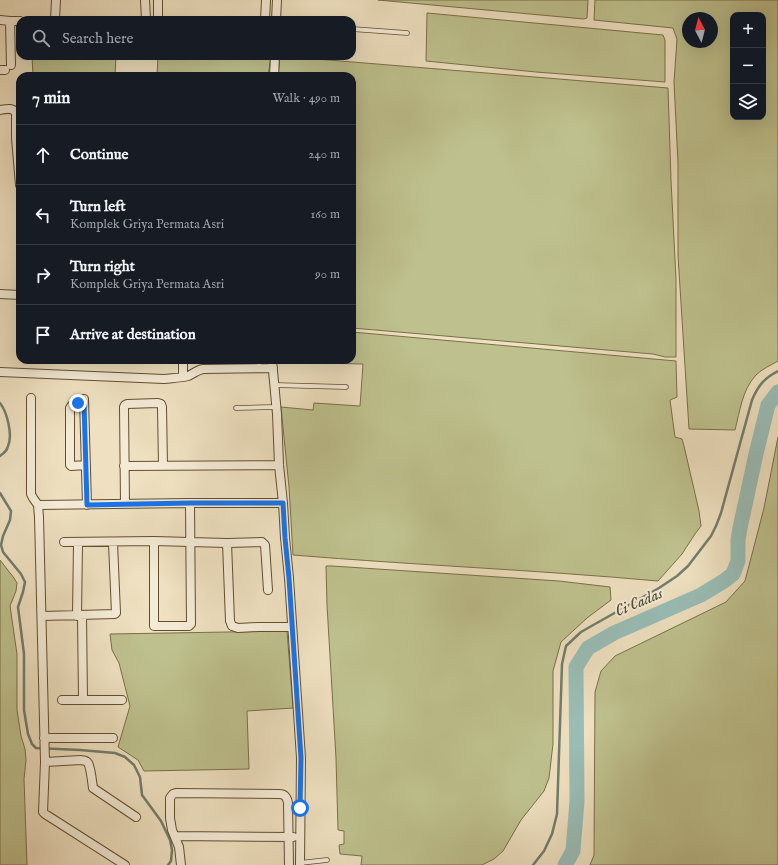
<!DOCTYPE html>
<html lang="en">
<head>
<meta charset="utf-8">
<style>
	:root { --surface:#171b24; --page:#242831; --text:#f1f3f6; --muted:#9ea1a6; --line:#363941 }
	body { margin:0; font-family:"IM FELL English",serif; background:var(--page); color:var(--text) }
	.controls { position:absolute; right:12px; top:12px; display:grid; overflow:hidden; border-radius:8px; box-shadow:0 4px 16px #0002 }
	.controls button { width:36px; height:36px; display:grid; place-items:center; padding:0; border:0; border-bottom:1px solid var(--line); background:var(--surface); color:var(--text); font:20px sans-serif }
	.compass { position:absolute; left:682px; top:12px; width:36px; height:36px; border-radius:50%; background:var(--surface); box-shadow:0 4px 16px #0002; rotate:353deg }
	.stop { position:absolute; width:12px; height:12px; margin:-9px; border:3px solid #1a73e8; border-radius:50%; background:#fff }
	.stop.end { background:#1a73e8; border-color:#fff; box-shadow:0 1px 4px #0008 }
	.list { margin:0; padding:0; list-style:none }
	h2 { display:flex; justify-content:space-between; align-items:center; height:52px; margin:0; padding:0 16px; font-size:17px }
	h2 small { font-size:13px; font-weight:400; color:var(--muted) }
	.list li { display:grid; grid-template-columns:26px 1fr auto; gap:12px; align-items:center; box-sizing:border-box; height:60px; padding:0 16px; border-top:1px solid var(--line) }
	.list b { display:block; font-size:15px; white-space:nowrap }
	.list p { margin:0; font-size:13px; white-space:nowrap; color:var(--muted) }
	.list em { font-size:13px; font-style:normal; color:var(--muted) }
	.icon { flex:none; width:22px; height:22px; fill:none; stroke:currentColor; stroke-width:2; stroke-linecap:round; stroke-linejoin:round }
	.map { position:relative; flex:none; width:778px; height:865px; overflow:hidden }
	.search { position:absolute; background:var(--surface); box-shadow:0 4px 16px #0002; left:16px; top:16px; width:340px; height:44px; display:flex; align-items:center; gap:10px; box-sizing:border-box; padding:0 14px; border-radius:12px; color:var(--muted); font-size:15px }
	.panel { position:absolute; background:var(--surface); box-shadow:0 4px 16px #0002; left:16px; top:72px; width:340px; height:292px; border-radius:12px }
	.map>svg:first-child { display:block }
	.green { fill:#bec18e; stroke:#7a7047; fill-rule:evenodd }
	.lines { fill:none; stroke-linecap:round; stroke-linejoin:round }
	.stream { stroke:#717d6d; stroke-width:2.5 }
	.river { stroke:#99bdb6; stroke-width:15 }
	.service-casing { stroke:#634e30; stroke-width:5.5 }
	.minor-casing { stroke:#634e30; stroke-width:10 }
	.service { stroke:#f4ebd6; stroke-width:4 }
	.minor { stroke:#f4ebd6; stroke-width:8 }
	.route { stroke:#1a73e8; stroke-width:5 }
	.labels { text-anchor:middle; dominant-baseline:central; stroke-width:4; stroke-linejoin:round; paint-order:stroke }
	.water-label { font-size:16px; font-style:italic; fill:#534e37; stroke:#f4ebd6 }
</style>
</head>
<body>
<div class="map">
<svg width="778" height="865" viewBox="0 0 778 865">
	<rect width="100%" height="100%" fill="#eee0c0"/>
	<filter id="stains"><feTurbulence type="fractalNoise" baseFrequency=".005" numOctaves="4"/><feColorMatrix values="0 0 0 0 .2 0 0 0 0 .09 0 0 0 0 .02 0 0 0 .5 -.17"/></filter>
	<radialGradient id="worn" r=".72"><stop offset=".6" stop-color="#630" stop-opacity="0"/><stop offset="1" stop-color="#630" stop-opacity=".3"/></radialGradient>
	<!-- green -->
	<path class="green" d="M378,0h210l-1,18 -3,1z
		M595,0h183v361c-7,4 -16,8 -22,14 -14,15 -16,36 -21,55l-46,-1 -11,-173v-93l-4,-81 3,-43 -4,-11 -79,-8zM733,15h30v102h-30zM688,18h24v24h-24z
		M427,13l236,22 2,5v42l-129,-10 -110,-11z
		M32,56h84l-1,20h-82z
		M158,56h113l-3,20h-111z
		M280,56l388,32 3,92 5,99v78h-11l-12,-3 -301,-26v-252h-74z
		M352,332l324,29 1,36 -7,3 5,37 7,2 2,7 15,65 2,15 -6,8 -13,20 -24,27c-121,-11 -244,-16 -365,-26l-4,-68 -8,-80 32,3 1,-7 46,3 3,-42 -45,-1 -1,-3h35z
		M778,437v428h-188l4,-10 1,-163 6,-21 14,-15 111,-54 19,-21 19,-73z
		M0,560l14,18 3,5 -1,8 -6,15 7,48v56l4,26 4,13 1,11 -2,19 3,86h-27z
		M326,566h6l227,15 51,6 1,13 -24,18 -26,24 -8,29v73l-4,34 -5,13 -23,29 -18,31 -9,8 -12,6h-121l1,-9 -22,-2 -1,-9 5,-1v-13l-6,-1 -2,-72 -9,-153z
		M287,631l6,77 -46,3 2,58 -105,2 -6,-11 -20,-13 12,-41 -11,-43 -7,-13 -2,-16z"/>
	<g class="lines">
		<!-- stream -->
		<path class="stream" d="M0,403c7,9 13,32 8,43 -1,5 -4,7 -8,10
			M0,493l11,18 -1,9 -7,16 -2,9 2,7 18,22 4,8 -2,10 -5,15 6,47v56l4,24 4,10 4,4 44,2 35,3 10,4 9,8 6,12 2,18 19,26 9,19 2,10 -1,11 -3,4
			M533,865l11,-14 8,-17 5,-20 5,-150 4,-18 15,-14 14,-8 64,-36 18,-12 11,-10 23,-30 5,-10 5,-13 31,-113c6,-14 12,-22 26,-29"/>
		<!-- river -->
		<path class="river" d="M565,865l8,-14 4,-50 -1,-134 12,-19 26,-15 87,-38 23,-14 9,-7 5,-13v-21l2,-12 16,-74 12,-49 10,-13"/>
		<defs>
			<path id="service" d="M352,29l55,4
				M259,360v8
				M274,385l72,2
				M236,408l40,-1
				M300,863l27,-3"/>
			<path id="minor" d="M145,0l1,20
				M158,0v20
				M0,20l10,1 1,44
				M55,20l1,-20
				M265,20l1,-20
				M276,20l1,-20
				M10,21h10
				M0,70h5
				M274,76l1,-20
				M0,110c6,-1 13,-3 16,3v25l4,47
				M0,294l20,1
				M183,360v17
				M272,360l5,54 2,51 4,38 2,35 4,40 12,180 -1,107
				M0,372l164,7c8,-1 16,-1 24,-3 5,-2 9,-6 15,-7l70,-1
				M31,398v96l2,4 5,7 1,12 6,245 -2,50 2,2 80,51
				M84,399l3,106
				M84,403c-6,0 -11,-1 -14,5v57l1,1 15,-1
				M124,466l155,-1
				M125,504l-1,-97 1,-2 2,-1 31,-1 3,1 1,3 1,59
				M38,505l152,-2h93
				M154,541v85h35l2,-2 -1,-121
				M64,542l90,-1 73,2 35,-1 3,3 3,45
				M227,543l3,78 2,5 6,2 20,-1h34
				M42,616l73,-2 1,-1 -3,-70
				M77,616l1,-73
				M82,616l1,84
				M62,700h60
				M44,738h69
				M45,762l36,-2c3,1 5,0 7,3 3,5 4,19 5,25l43,29
				M175,836l118,1
				M181,865l-2,-18 -7,-17 -2,-12v-20l3,-4 3,-1 103,1c6,0 8,3 9,9l1,62"/>
		</defs>
		<!-- service casing -->
		<use href="#service" class="service-casing"/>
		<!-- minor casing -->
		<use href="#minor" class="minor-casing"/>
		<!-- service -->
		<use href="#service" class="service"/>
		<!-- minor -->
		<use href="#minor" class="minor"/>
	</g>
	<g class="lines">
		<!-- route -->
		<path class="route" d="M78,403h6l3,102 103,-2h93l2,35 4,40 12,180 -1,50"/>
	</g>
	<g class="labels">
		<!-- water labels -->
		<g class="water-label">
			<text transform="translate(639 603) rotate(-23)">Ci Cadas</text>
		</g>
	</g>
	<rect width="100%" height="100%" filter="url(#stains)"/>
	<rect width="100%" height="100%" fill="url(#worn)"/>
</svg>
<div class="controls">
<button>+</button>
<button>−</button>
<button><svg class="icon" aria-label="layers" viewBox="0 0 24 24"><path d="M12 4l9 5-9 5-9-5zM3 14l9 5 9-5"/></svg></button>
</div>
<svg class="compass" viewBox="-18 -18 36 36"><path d="M0-13l5 13h-10z" fill="#e53935"/><path d="M0 13l5-13h-10z" fill="#9ea1a6"/></svg>
<div class="stop" style="left:300px;top:808px"></div>
<div class="stop end" style="left:78px;top:403px"></div>
<div class="search"><svg class="icon" aria-label="search" viewBox="0 0 24 24"><circle cx="10" cy="10" r="6"/><path d="M15 15l6 6"/></svg>Search here</div>
<section class="panel">
<h2>7 min<small>Walk · 490 m</small></h2>
<ul class="list">
<li><svg class="icon" aria-label="ahead" viewBox="0 0 24 24"><path d="M12 20V5M6 11l6-6 6 6"/></svg><div><b>Continue</b></div><em>240 m</em></li>
<li><svg class="icon" aria-label="left" viewBox="0 0 24 24"><path d="M17 20v-9H6M10 6l-5 5 5 5"/></svg><div><b>Turn left</b><p>Komplek Griya Permata Asri</p></div><em>160 m</em></li>
<li><svg class="icon" aria-label="right" viewBox="0 0 24 24"><path d="M7 20v-9h11M14 6l5 5-5 5"/></svg><div><b>Turn right</b><p>Komplek Griya Permata Asri</p></div><em>90 m</em></li>
<li><svg class="icon" aria-label="arrive" viewBox="0 0 24 24"><path d="M6 21V4h12l-3 4 3 4H6"/></svg><div><b>Arrive at destination</b></div></li>
</ul>
</section>
</div>
</body>
</html>
